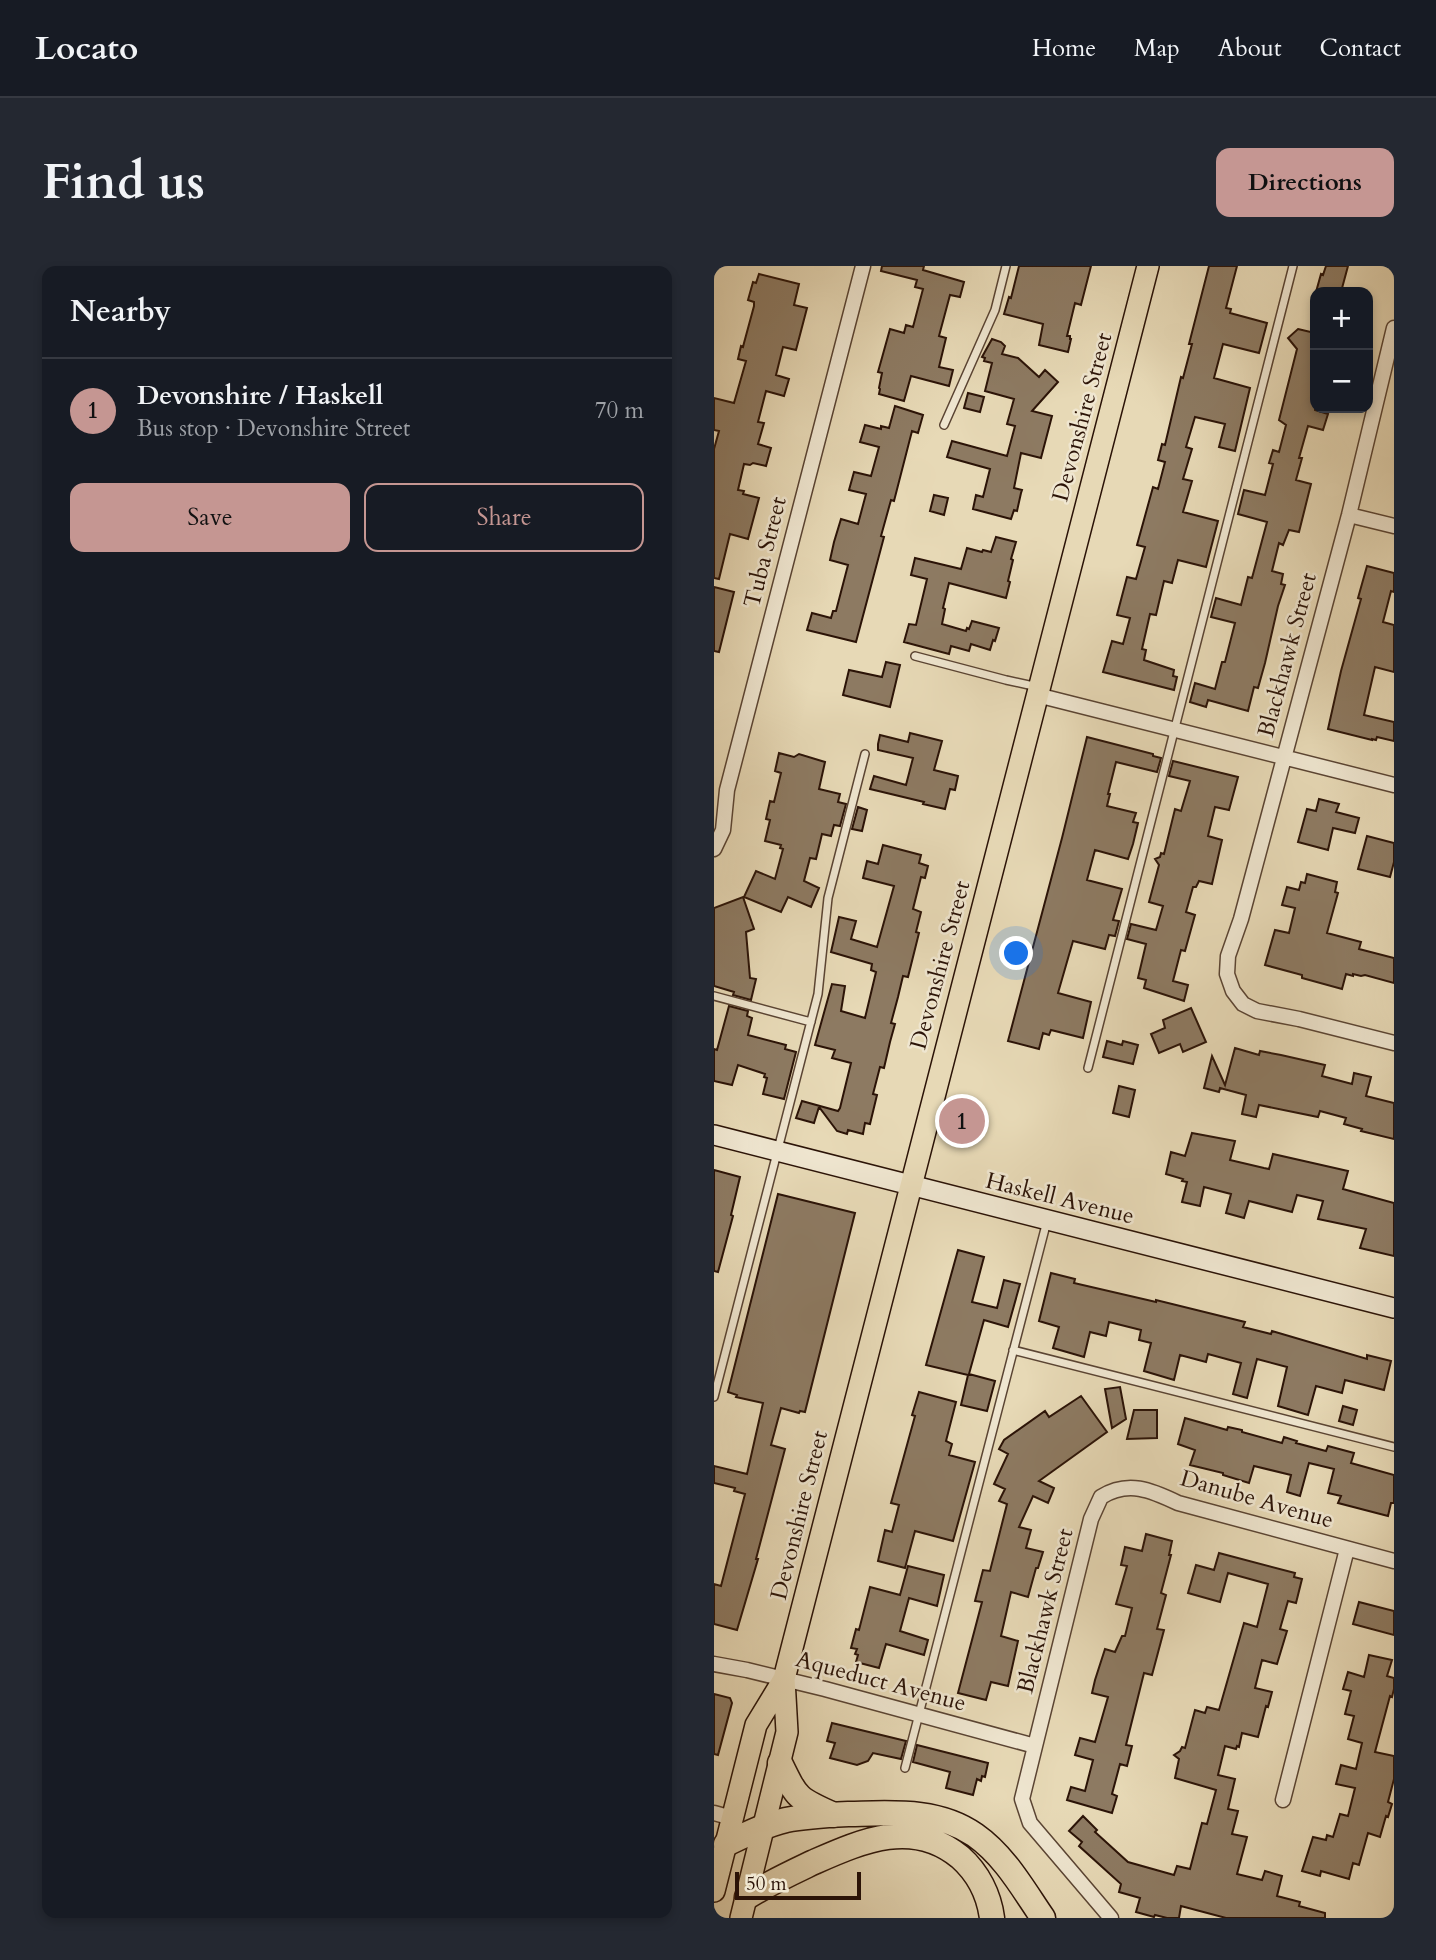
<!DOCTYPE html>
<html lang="en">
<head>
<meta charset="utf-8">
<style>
	:root { --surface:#171b24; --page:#242831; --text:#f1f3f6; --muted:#9ea1a6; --line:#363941; --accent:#c59692 }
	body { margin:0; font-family:Cardo,serif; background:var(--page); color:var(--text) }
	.controls { position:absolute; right:21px; top:21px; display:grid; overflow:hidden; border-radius:14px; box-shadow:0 4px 10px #0003 }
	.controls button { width:63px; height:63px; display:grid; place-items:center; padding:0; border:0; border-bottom:2px solid var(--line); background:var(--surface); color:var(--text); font:35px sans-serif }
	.scale { position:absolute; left:21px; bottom:18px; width:126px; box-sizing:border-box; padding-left:7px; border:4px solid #2b1307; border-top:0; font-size:19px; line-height:24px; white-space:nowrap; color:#2b1307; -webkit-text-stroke:5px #efe6d0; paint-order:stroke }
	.you { position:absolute; left:303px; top:688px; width:24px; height:24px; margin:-18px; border:5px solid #fff; border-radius:50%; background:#1a73e8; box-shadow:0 0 0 10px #1a73e833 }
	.badge { display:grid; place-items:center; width:46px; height:46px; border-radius:50%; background:var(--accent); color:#111; font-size:23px; font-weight:700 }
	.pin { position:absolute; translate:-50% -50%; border:4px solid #fff; box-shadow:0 2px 7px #0006 }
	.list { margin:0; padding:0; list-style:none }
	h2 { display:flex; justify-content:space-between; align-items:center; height:91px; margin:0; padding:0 28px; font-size:30px }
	h2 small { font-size:23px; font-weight:400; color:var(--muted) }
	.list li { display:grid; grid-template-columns:46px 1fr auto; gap:21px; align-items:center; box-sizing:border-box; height:105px; padding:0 28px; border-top:2px solid var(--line) }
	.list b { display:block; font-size:26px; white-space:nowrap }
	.list p { margin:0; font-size:23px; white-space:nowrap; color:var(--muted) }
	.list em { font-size:23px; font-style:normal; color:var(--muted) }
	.actions { display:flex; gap:14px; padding:21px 28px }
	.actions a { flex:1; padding:16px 0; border:2px solid var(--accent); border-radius:14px; text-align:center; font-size:24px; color:var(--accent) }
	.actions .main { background:var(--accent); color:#111 }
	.map { position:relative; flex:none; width:680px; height:1652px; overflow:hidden; border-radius:14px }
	header { display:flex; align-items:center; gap:42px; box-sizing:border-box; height:98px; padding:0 35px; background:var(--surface); border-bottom:2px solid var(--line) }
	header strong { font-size:33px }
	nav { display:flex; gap:38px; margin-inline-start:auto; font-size:24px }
	.intro { display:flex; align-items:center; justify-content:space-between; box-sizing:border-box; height:168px; padding:0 42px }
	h1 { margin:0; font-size:49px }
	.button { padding:18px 32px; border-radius:14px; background:var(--accent); color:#111; font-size:24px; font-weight:700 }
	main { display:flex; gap:42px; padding:0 42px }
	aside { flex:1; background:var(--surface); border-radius:14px; box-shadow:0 4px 10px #0003 }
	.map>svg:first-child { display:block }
	.building { fill:#8d7a62; stroke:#2b1307; stroke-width:2 }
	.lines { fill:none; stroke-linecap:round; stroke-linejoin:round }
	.lane-casing { stroke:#5a4433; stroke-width:10 }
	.street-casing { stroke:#5a4433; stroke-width:17 }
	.secondary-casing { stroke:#2b1307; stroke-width:22 }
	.primary-casing { stroke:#2b1307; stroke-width:24 }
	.highway-casing { stroke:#2b1307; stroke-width:27 }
	.lane { stroke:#efe6d0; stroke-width:7 }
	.street { stroke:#efe6d0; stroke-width:14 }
	.secondary { stroke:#efe6d0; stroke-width:19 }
	.primary { stroke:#e7d9b6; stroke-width:21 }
	.highway { stroke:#e7d9b6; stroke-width:24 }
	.labels { text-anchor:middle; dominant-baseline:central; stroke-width:5; stroke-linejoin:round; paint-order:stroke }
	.street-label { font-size:23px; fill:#2b1307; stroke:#efe6d0 }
</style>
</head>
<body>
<header>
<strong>Locato</strong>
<nav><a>Home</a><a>Map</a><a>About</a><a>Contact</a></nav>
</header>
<div class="intro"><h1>Find us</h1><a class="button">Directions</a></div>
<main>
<aside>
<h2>Nearby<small></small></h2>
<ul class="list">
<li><span class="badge">1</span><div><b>Devonshire / Haskell</b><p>Bus stop · Devonshire Street</p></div><em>70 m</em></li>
</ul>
<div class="actions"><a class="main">Save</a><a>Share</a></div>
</aside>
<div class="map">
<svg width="680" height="1652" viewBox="0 0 680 1652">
	<rect width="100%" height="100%" fill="#e7d9b6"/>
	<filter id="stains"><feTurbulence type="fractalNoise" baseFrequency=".00286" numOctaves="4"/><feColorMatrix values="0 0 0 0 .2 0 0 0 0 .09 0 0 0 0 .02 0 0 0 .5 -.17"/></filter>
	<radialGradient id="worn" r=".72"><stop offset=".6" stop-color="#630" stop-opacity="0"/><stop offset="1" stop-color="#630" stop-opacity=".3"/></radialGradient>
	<!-- building -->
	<path class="building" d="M168,0h42l-1,4 41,12 -4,15 -10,-2 -11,41 7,2 -7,29 14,3 -4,16 -38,-10 -7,25 -25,-7 1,-5 -1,-1 3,-15 -4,-1 12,-43 14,4 2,-8 7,2 10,-38 -8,-2 2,-7 -36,-9z
		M305,0h72l-10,39 -6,-2 -8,33h3v3h1l-3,13 -29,-7 4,-21 -39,-10 5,-17 2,1z
		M495,0h28l-11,42 5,1 -1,4 37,10 -8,30 -36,-9 -9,34 36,10 -15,63 -16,-4 6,-23 -30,-7 -9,30 6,2 -9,30 9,2 -9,31 35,9 -12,46 -28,-7 -6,23 -8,-2 -8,34 -6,-1 -8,35 4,1 -2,10 30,10 -1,6 4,1 -3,13 -71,-18 9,-31 11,3 7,-26 -13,-3 10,-38 9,2 9,-32 -8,-2 16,-58 5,2 7,-27 -7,-2 4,-16 3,1 16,-68 2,1 9,-34h-3z
		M612,0h22l-7,26h-25l5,-18 2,1z
		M45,8l40,10 -5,21 13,3 -11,42 -13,-3 -7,28 13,4 -5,17 -18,-5 -8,31 6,1 -6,21 13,4 -5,18 -13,-3 -3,2 -6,-1 -6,26 6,1 -1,3 16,4 -11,41 -18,-5 -11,45 -5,-1v-129l5,-18 -5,-1v-32l20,5 12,-42 -8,-2 3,-13 2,1 1,-4 10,-37v-4l-6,-2 5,-18 3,1z
		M584,63l17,4v77l13,4 -5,16 -15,-4 -9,32h3l-6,22 15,4 -12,48 -10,-2 -6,15 -4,-2 -7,28 11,3 -2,10 4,1 -7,21 -13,57 -7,25 -4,-1 -6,24 -40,-11 -2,7 -16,-5 5,-19 20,6 7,-27h3l10,-39 -24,-6 5,-19 25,7 7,-28 4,1 15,-56 -29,-8 6,-24 21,5 8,-31 -4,-1 4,-13 6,2 7,-27 -7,-5 18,-71 -9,-11z
		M278,73l9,3 4,4 -3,8 16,4 21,19 6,-7 13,12 -26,29 20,5 -11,42 -20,-5 -7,35 8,2 -1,3 -4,18 -3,-1 -3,9 -38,-10 3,-14 7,2 7,-28 -43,-12 5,-16 55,15 8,-30 -8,-2 7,-25 -29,-8 7,-28 -8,-2 1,-3 -3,-1z
		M254,127l16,4 -4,15 -16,-4z
		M181,140l28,9 -5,18 -6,-2 -18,70 -3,-1 -10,36 3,1 -28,105 -49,-12 5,-17 19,5 2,-7h3l12,-46 -18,-5 4,-18 7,-23 17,5 8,-30 -17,-4 5,-18 17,4 8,-29 -19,-5 5,-17 16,4v-3l8,2z
		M220,229l14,3 -4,17 -14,-4z
		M282,271l20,5 -5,17 2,1 -5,21 2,1 -4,16 -57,-15 -6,25 2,1 -3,15 24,7 1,-3 2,1 3,-8 27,7 -4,13 -2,-1 -3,10 -19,-6 -2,7 -18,-5 -2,8 -45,-12 5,-18 7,1 11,-46 -16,-4 4,-17 46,11 6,-21 15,4 1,-2 8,2z
		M653,300l27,7v19l-3,-1 -8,31 11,3v47l-19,-5 -11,48 30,7v19l-17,-4 -1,3 -4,-1v1l-44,-11 13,-58 20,-72 -3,-1z
		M0,321l20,5 -15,60 -5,-1z
		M172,396l14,3 -10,42 -47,-12 6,-25 33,7z
		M196,467l32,8 -8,29 24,6 -3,14 -5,-1 -5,20 -22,-5 1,-2 -54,-13 4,-13 32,9 7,-27 -35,-8v-6l2,-9 28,7z
		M373,471l66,17v2l8,2 -4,14 -41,-10 -8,32h2l-3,12 29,7 -3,9 5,1 -5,21 -5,15 -33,-9 -8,30 35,9 -9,31 6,1 -4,15 -6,-1 -4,14 -32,-8 -15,52 33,9 -8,36 -32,-8 -2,5 -6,-2 -4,16 -31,-8 54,-203z
		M65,487l15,4 5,-3 26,8 -6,27 21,5 -2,8 8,2 -6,22 -6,-1 -3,11 -9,-2 -6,25 -6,-1 -6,23 15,7 -8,19 -23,-10 -7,15 -37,-15 12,-26 19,8 8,-30 -3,-1 1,-3 -16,-4 5,-21 -4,-1 4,-18 4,1 7,-29 -6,-2z
		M459,495l65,16 -9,33 -14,-3 -7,29 14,4 -10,44 -13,-3 -3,6h-3l-7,25 9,3 -10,36 -4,-1 -8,31 15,4 -4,16 -40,-13 2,-8 -8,-2 8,-34 -19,-5 4,-15 25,6 7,-24 -14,-4 10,-37 -4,-6 5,-2 1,-4 3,1 11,-45 6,2 9,-30 -21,-5z
		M605,533l20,5 -3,8 23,6 -4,15 -22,-5 -5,22 -30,-8 9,-33 9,2z
		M144,541l9,3 -5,21 -10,-2z
		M653,570l27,7v19l-4,15 -32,-8z
		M169,579l38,10 -2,8 9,3 -3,12 -4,-1 -8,32 8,3 -5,20 3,1 -11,44 -5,-1 -5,21 -7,26 4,1 -5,18 -6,26 -4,-1 -7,27 4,1 -7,29 -5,-1 -2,11 -15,-4 -1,4 -10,-3 -18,-24 -5,16 -18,-5 6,-17 36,10 2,-3 11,-45 -19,-5 3,-8 -20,-5 17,-61 13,2 -4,25 24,7 11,-46 -5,-2 1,-6 -41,-12 8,-35 17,4 -5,18 26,8 17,-61 -31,-8 4,-17 11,3z
		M593,608l30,8 -2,10 3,1 -11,40 34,9 -2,7 35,9v25l-29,-8 -4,1 -8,-2v2l-7,-2 -4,15 -40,-11v-3l-37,-10 10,-35 14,3 6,-25 -13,-3 5,-18 12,3 2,-8 4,1z
		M29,631l11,32 -8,3 4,46 6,1 -5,21 -18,-5 1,-3 -20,-6v-78z
		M15,740l19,5 -1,5 5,2 -4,17 38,10 -1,4 11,3 -12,47 -21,-5 4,-16 -3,-1 1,-3 -27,-9 -6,20 -18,-4v-32l3,1z
		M477,742l15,34 -23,10 -3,-8 -21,9 -8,-19 14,-6 -2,-8z
		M393,775l15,4 1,-4 15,4 -5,19 -30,-7z
		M521,782l24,7 1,-4 21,4 44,10 -3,11 30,8 2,-11 17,4 -5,19 28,7v36l-33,-8 1,-2 -18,-5 2,-6 -26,-7 -2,6 -59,-12 -3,12 -14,-3 4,-19 -26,-7 -1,4 -15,-4 8,-32 13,29z
		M405,820l16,4 -6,27 -16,-4z
		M478,867l43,8 -5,19 34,8 5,1 4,-15 75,17 -5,18 51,14v53l-34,-8 6,-19 -48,-10 5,-18 -26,-6 -5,17 -43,-11 -5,17 -18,-5 5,-19 -27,-7 -4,19 -18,-4 5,-20 -5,-1 1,-2 -17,-5 5,-22 14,4z
		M0,904l26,7 -9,38 2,1 -15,56 -4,-1z
		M64,928l77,19 -50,199 -5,-1 -1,2 -18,-5 -10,37 14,4 -29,110h2l-21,71 -23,-6v-40l7,2 24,-92 -11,-3 1,-3 -21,-5v-17l33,8 7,-31 9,-40 -27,-6 1,-2 -9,-3z
		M244,984l26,7 -12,45 25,6 7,-28 16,4 -12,43 -24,-7 -15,54 26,7 -8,30 -26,-6 7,-30 -42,-10z
		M337,1007l24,6 -1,4 82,19v-2l89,22 -2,5 28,7 1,-3 95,28v-4l24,6 -7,29 -39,-10 -3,13 -26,-7 -8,29 -30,-9 9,-39 -30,-8 -10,39 -14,-4 8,-31 -33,-9 -2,8 -26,-7 -6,25 -30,-9 7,-28 -12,-3 2,-10 -32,-8 -3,14 -16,-4 -6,25 -31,-9 6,-21 -20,-6z
		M406,1121l6,32 -14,9 -7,-39z
		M205,1126l37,10 -10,39 6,3 -3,11 26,7 -22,79 -38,-10 -10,37 -27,-7 7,-31 7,2 7,-27 -8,-2 24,-87 -3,-1z
		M367,1130l26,36 -68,49 15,7 -1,3 -5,12 -15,-7 -14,31 12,3 -5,18 17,4 -5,16h-2l-8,29 -17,-5 -10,44 17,5 -10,45 -17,-4 -5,18 -28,-7 24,-91 -7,-1 8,-31 7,1 17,-67 -8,-3 6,-12 -11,-5 14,-30 -9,-5 5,-9 41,-29 4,6z
		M629,1140l14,4 -4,15 -14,-4z
		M420,1144h23v28l-30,1z
		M471,1152l42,12 1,-3 14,3v2l40,11 2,-6 13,4 -1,2 30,8 2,-5 26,7 -3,10 43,12v28h-3l-3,13 -50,-13 3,-7 -13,-3 6,-24 -25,-6 -9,33 -13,-4 4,-17 -37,-9 -5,17 -26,-8v-2l-33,-8 5,-15 -17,-6z
		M432,1268l26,7 -3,14h2l-10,38 5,2 -9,34 7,1 -12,45 -8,-2 -18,72 6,1 -5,20 -7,-2 -8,30 5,2 -5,17 -45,-13 4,-13 14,4 8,-31 -18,-5 5,-17 15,4 13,-45 -16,-4 3,-13 10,-31 10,3 7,-16h3l7,-28 -16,-4 11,-38 -6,-1 4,-18 17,4z
		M505,1287l76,20 -1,4 8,2 -6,24 -8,-2 -8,28 7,2 -10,33 -15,-4 -7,28 17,4 -4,15 -2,-1 -8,31 -16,-4 -3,14 -2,-1 -1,3 -11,-3 -7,29 17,4 -7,30 10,2 -6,23 15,3 -10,37 25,6 3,-9 17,5 -5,20 23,6 -1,4 26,7v5h-99l-45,-12 -2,12h-12l-12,-3 -1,2 -18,-5 4,-14 -21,-6 2,-8 -42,-38 3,-4 -13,-11 14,-15 14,14 -2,2 33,30 46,13 3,-9 13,3 12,-46 5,1 9,-34 -41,-12 4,-19 -5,-4 6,-4 2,-4 3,1 10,-38 10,3 2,-6 12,3 25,-87 13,4 11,-43 -40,-11 -8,29 -32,-9 8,-28 18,5z
		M194,1300l36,9 -7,31 -28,-8 -9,33 28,9 -4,15 -38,-11 -7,24 -23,-6 2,-7 -3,-1 2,-5 -6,-1 5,-19 3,1 11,-43 30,8z
		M645,1336l35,9v24l-41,-11z
		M655,1389l23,5 -5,16 7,2v11l-2,8 -2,-1 -15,56 19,4v23l-6,23 4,2 -4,13 -2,-1 -6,21 -12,-4 -9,32 -6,-2 -4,16 -28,-8 -1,5 -18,-5 11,-34 13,3 1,-5 6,2 7,-23 8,2 7,-28 -19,-4 5,-19 15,4 6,-26 -14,-4 6,-23 -9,-2 6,-23 -8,-2 5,-17 16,5z
		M0,1428l16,4 2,5 -14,52 -4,-1z
		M118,1457l74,18 -5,18 -28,-6 -5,8 -11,4 -27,-7 5,-15 -8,-2z
		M203,1479l71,18 -3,14 -3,-1 -1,5 -4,-2 -4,16 -27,-7 4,-16 -37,-10z"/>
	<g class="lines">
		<defs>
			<path id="lane" d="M230,159l51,-115 11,-44
				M201,390l91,24 32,7
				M0,730l97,26
				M374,802l205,-802
				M299,1084l381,97
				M0,1131l104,-403 10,-96 37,-144
				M191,1502l142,-547"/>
			<path id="street" d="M680,62l-45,187 -108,404 -13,37 -1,18 6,17 10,13 14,7 42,8 95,24
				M635,249l45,11
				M323,429l357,90
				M0,583l9,-19 4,-40 136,-524
				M0,1398l33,6 78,19 210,57
				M569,1534l64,-251
				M0,1547l18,5
				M397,1652l-81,-95 -8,-24 69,-280 10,-22c27,-17 50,-7 77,6l216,58"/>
			<path id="secondary" d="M0,869l680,173"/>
			<path id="primary" d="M0,1625l42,-166 28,-46 364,-1413
				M27,1652l46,-186 -3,-53"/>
			<path id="highway" d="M66,1497c17,35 17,36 54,52
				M12,1578c19,-9 38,-19 60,-24 20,-4 43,-5 64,-6 43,-1 88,-5 125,21 30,21 48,54 68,83
				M33,1631c22,-14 44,-24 67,-35 48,-21 99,-44 146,-5 18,16 29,38 32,61"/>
		</defs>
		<!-- lane casing -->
		<use href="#lane" class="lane-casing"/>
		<!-- street casing -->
		<use href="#street" class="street-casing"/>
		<!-- secondary casing -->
		<use href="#secondary" class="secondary-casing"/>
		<!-- primary casing -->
		<use href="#primary" class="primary-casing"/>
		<!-- highway casing -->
		<use href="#highway" class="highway-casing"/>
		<!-- lane -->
		<use href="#lane" class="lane"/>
		<!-- street -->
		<use href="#street" class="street"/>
		<!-- secondary -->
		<use href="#secondary" class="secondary"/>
		<!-- primary -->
		<use href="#primary" class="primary"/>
		<!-- highway -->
		<use href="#highway" class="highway"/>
	</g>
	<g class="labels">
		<!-- street labels -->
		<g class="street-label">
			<text transform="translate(368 151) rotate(-75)">Devonshire Street</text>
			<text transform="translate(51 286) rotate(-76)">Tuba Street</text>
			<text transform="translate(573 389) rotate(-75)">Blackhawk Street</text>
			<text transform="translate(226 699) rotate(-75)">Devonshire Street</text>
			<text transform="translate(346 932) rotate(14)">Haskell Avenue</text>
			<text transform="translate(543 1233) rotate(16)">Danube Avenue</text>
			<text transform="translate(85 1249) rotate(-76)">Devonshire Street</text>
			<text transform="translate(331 1345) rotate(-76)">Blackhawk Street</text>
			<text transform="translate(167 1415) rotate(15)">Aqueduct Avenue</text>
		</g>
	</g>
	<rect width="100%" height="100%" filter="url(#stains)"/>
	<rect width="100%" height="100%" fill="url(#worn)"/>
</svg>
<div class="controls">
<button>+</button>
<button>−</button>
</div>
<div class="scale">50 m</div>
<div class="you"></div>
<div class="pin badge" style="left:248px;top:855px">1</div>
</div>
</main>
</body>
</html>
